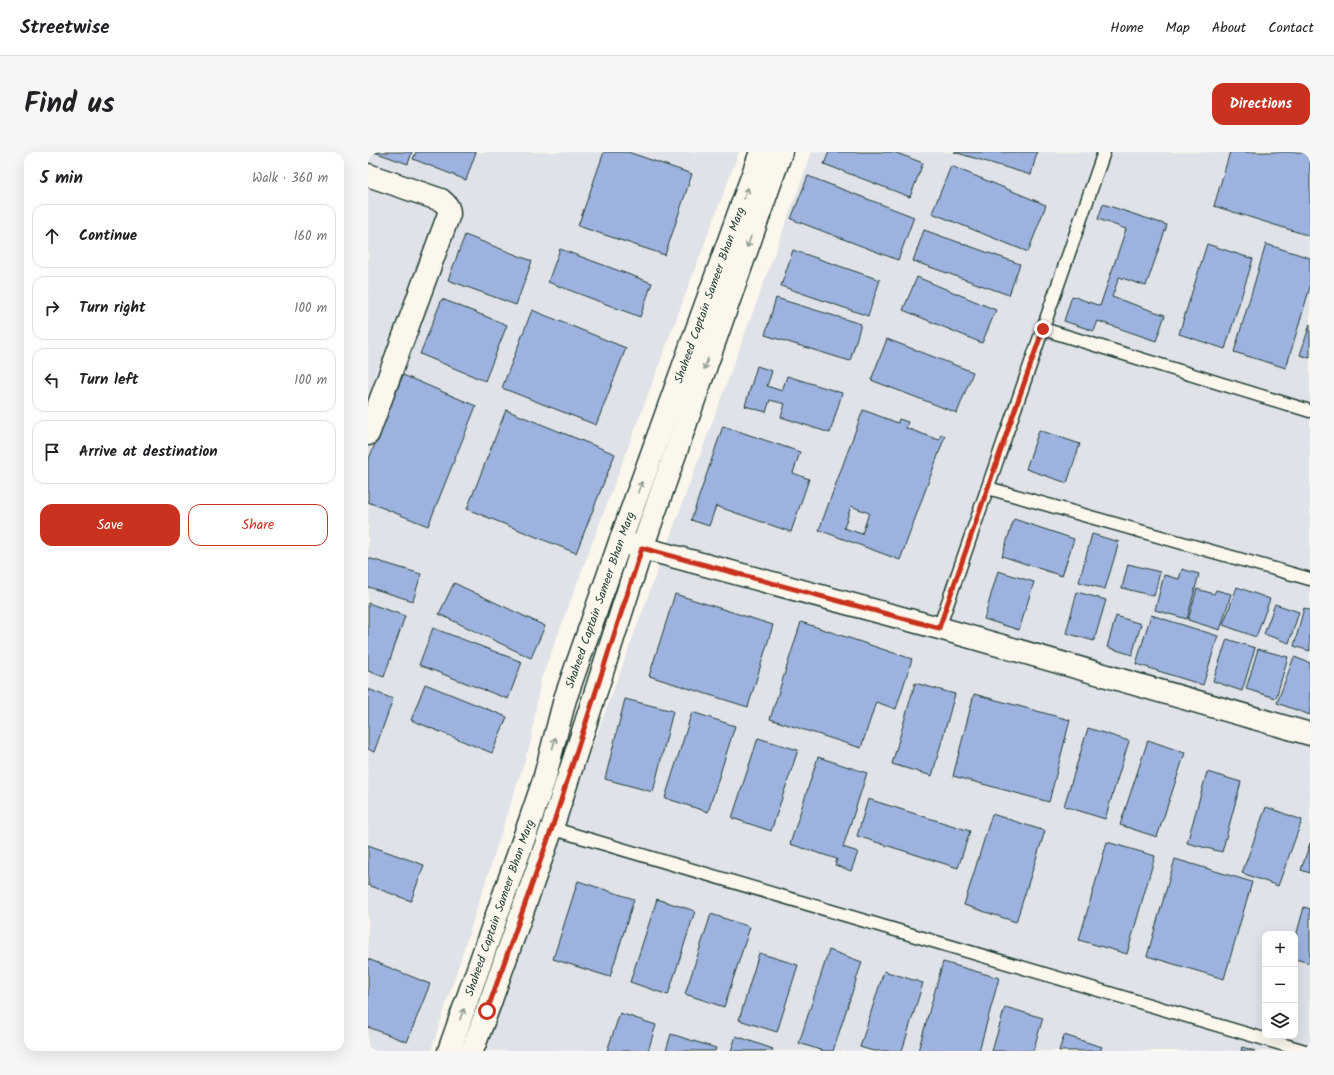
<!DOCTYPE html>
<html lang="en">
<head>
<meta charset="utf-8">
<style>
	:root { --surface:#fff; --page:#f6f6f6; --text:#202124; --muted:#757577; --line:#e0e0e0; --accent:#c8321e }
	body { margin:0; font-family:Kalam,sans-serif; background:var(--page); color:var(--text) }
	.controls { position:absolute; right:12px; bottom:12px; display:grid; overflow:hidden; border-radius:8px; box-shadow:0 4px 16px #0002 }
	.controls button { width:36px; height:36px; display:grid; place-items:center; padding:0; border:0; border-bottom:1px solid var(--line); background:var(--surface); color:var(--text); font:20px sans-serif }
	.stop { position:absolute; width:12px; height:12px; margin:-9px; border:3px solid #c8321e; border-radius:50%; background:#fff }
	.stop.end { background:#c8321e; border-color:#fff; box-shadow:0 1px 4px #0008 }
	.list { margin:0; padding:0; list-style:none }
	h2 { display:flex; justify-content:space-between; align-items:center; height:52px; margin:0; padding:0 16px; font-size:17px }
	h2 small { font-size:13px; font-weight:400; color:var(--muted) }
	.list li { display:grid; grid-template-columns:26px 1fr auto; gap:12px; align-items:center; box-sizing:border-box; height:64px; margin:0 8px 8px; padding:0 8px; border:1px solid var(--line); border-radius:12px }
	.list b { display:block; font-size:15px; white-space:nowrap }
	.list em { font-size:13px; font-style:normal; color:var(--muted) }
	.actions { display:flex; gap:8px; padding:12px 16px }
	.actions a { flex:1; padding:9px 0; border:1px solid var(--accent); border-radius:12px; text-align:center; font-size:14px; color:var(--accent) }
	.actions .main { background:var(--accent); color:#fff }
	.icon { flex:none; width:22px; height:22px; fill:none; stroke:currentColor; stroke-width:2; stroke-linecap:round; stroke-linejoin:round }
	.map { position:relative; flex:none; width:942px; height:899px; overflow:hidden; border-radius:12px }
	header { display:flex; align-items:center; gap:24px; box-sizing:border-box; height:56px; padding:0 20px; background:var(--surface); border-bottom:1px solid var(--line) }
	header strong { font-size:19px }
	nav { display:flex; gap:22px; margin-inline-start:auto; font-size:14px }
	.intro { display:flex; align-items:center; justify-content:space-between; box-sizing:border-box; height:96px; padding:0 24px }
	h1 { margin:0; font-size:28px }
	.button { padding:10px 18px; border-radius:12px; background:var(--accent); color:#fff; font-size:14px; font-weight:700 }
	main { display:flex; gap:24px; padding:0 24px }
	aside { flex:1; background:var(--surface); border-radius:12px; box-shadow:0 4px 16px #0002 }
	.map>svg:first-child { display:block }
	.built { fill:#dfe2e8; fill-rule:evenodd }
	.building { fill:#9eb2e0; stroke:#1f3d34; fill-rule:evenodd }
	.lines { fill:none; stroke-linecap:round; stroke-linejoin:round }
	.service-casing { stroke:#1f3d34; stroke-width:15 }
	.minor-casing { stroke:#1f3d34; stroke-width:25 }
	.tertiary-casing { stroke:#1f3d34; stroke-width:25 }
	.service { stroke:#fbf7ec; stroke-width:12 }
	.minor { stroke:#fbf7ec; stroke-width:22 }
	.tertiary { stroke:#fbf7ec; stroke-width:22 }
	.oneway { stroke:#8d9a90 }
	.route { stroke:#c8321e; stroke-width:5 }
	.labels { text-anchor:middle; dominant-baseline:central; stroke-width:3; stroke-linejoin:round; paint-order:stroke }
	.street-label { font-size:12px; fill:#1f3d34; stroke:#fbf7ec }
</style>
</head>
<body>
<header>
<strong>Streetwise</strong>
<nav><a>Home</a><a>Map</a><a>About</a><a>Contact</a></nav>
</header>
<div class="intro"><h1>Find us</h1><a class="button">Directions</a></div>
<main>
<aside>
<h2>5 min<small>Walk · 360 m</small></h2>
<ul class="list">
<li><svg class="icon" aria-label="ahead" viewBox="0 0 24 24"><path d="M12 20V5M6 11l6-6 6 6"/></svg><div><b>Continue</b></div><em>160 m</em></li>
<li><svg class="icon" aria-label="right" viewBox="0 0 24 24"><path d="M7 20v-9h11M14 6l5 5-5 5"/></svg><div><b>Turn right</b></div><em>100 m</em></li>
<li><svg class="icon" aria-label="left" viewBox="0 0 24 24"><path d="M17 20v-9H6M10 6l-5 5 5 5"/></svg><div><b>Turn left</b></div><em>100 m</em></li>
<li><svg class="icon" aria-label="arrive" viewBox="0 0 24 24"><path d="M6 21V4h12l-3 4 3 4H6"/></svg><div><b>Arrive at destination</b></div></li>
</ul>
<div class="actions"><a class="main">Save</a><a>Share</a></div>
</aside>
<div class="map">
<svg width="942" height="899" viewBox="0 0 942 899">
	<rect width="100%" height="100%" fill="#fbf7ec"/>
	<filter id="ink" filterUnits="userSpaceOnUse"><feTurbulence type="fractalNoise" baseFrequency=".025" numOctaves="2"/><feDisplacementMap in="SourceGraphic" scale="8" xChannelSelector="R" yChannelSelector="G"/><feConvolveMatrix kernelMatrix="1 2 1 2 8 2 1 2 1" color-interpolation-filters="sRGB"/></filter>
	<g filter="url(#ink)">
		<!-- built -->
		<path class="built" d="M0,0h371l-199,530 -9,59 -100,310h-55l-8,-3z
			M444,0h498v899h-830zM897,782h30v102h-30z"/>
		<!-- building -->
		<path class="building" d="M6,0h38l-4,12z
			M48,0h60l-10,28 -53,-21z
			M236,0h24l64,22 -27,81 -87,-29z
			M461,0h65l29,11 -13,34 -86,-33z
			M586,0h83l-6,23z
			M862,0h80v84l-96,-30z
			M583,14l95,39 -18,47 -96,-39z
			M440,24l106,41 -16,43 -107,-41z
			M735,52l64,21 -21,61 -27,-9 -7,20 53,18 -9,26 -58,-20 -4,10 -30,-10 8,-25 28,10 26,-77 -28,-10z
			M556,78l96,34 -11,31 -96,-34z
			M97,83l67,26 -16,44 -68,-25z
			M839,92l46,15 -28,90 -46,-15z
			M898,92l44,14v29l-24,81 -52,-16z
			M192,97l92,34 -12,34 -92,-35z
			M425,98l87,30 -12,36 -87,-30z
			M549,125l79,33 -14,33 -79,-33z
			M408,146l85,26 -11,37 -85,-26z
			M74,147l65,26 -22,56 -65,-27z
			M164,158l94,38 -30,77 -94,-37z
			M942,172v34l-10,-3z
			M519,187l86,33 -16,41 -86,-33z
			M389,214l15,5 -5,15 15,5 5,-15 55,17 -12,40 -49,-16 4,-13 -15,-4 -4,12 -21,-6z
			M35,223l73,31 -48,120 -60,-24v-41z
			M138,258l109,44 -39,99 -109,-44z
			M495,258l35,13 1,-4 9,3 -2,6 33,12 2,-6 4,2 -45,124 -81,-30zM483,354l18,7 -7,21 -18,-6z
			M355,274l77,26 -7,21 16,6 -18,53 -75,-26 -7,20 -18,-6z
			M671,278l41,14 -13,39 -41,-14z
			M646,367l60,20 -12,37 -60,-20z
			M724,382l27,8 -14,47 -26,-7z
			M0,406l53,16 -8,27 -45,-14z
			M760,412l32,8 -6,24 -32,-8z
			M814,417l17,5 -12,45 -32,-9 9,-35 15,4z
			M630,419l36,11 -15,48 -35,-11z
			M86,431l91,43 -14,32 -92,-44z
			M869,435l33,12 -14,38 -33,-12z
			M829,437l17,5 2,-4 15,4 -11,36 -32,-10z
			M709,440l29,8 -12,41 -28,-8z
			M307,442l98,31 -25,82 -99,-31z
			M0,451l37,13 -21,61 -16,-6z
			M907,452l24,8 -10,31 -25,-9z
			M936,456l6,2v41l-16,-5z
			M783,463l67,21 -15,49 -67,-21z
			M748,464l25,8 -9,31 -25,-8z
			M433,470l111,37 -16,50 -20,-7 -15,46 -91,-29z
			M65,476l89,34 -14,37 -89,-34z
			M859,487l28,9 -13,43 -29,-10z
			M890,497l30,8 -12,41 -30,-9z
			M926,505l16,6v52l-33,-12z
			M547,531l40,11 -23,82 -40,-12z
			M57,532l82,33 -15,36 -81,-33z
			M0,537l25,10 -19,53 -6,-3z
			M606,542l96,26 -21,82 -96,-26z
			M257,547l48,12 -20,81 -48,-13z
			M324,560l43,14 -27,86 -43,-14z
			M720,576l41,13 -24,78 -41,-13z
			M390,586l40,12 -27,81 -39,-13z
			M780,588l37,13 -28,84 -37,-12z
			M450,605l49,16 -24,74 15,5 -7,19 -16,-6 2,-6 -47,-15z
			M839,620l34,10 -19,70 -35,-9z
			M500,647l102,32 -12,37 -101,-32z
			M898,655l36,13 -24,66 -36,-13z
			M624,662l53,17 -29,91 -52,-17z
			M739,690l48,14 -28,98 -48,-14z
			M942,691v30l-9,-3z
			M0,693l56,20 -13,36 -43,-16z
			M807,707l77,23 -28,97 -77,-23z
			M210,729l56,18 -24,78 -57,-18z
			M289,747l38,12 -27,84 -38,-13z
			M936,755l6,2v54l-15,-4v-19z
			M343,762l39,13 -26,80 -39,-13z
			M461,798l33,12 -29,89h-10l-24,-8z
			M391,801l39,12 -21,67 -38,-12z
			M0,807l62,25 -23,58 -39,-15z
			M575,810l56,16 -20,73h-61z
			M516,819l39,12 -21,68h-29l-13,-4z
			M637,855l38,11 -10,33h-41z
			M252,861l36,12 -8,26h-41z
			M303,882l45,14 -1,3h-49z
			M696,883l38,12 -2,4h-41z
			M368,884l37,13 -1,2h-41z
			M874,895l13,4h-14z"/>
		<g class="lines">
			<defs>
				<path id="service" d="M675,177l267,82
					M620,336l322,91
					M571,476l165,-476
					M179,675l758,224"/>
				<path id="minor" d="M0,23l73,25c5,4 8,7 8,14l-81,220
					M252,390l319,86 371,106"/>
				<g id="tertiary">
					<path id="s1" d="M81,899l81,-230 14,-41 21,-81 55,-157 141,-390"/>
					<path d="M104,899l15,-40 65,-183 90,-280 139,-396"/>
				</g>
			</defs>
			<!-- service casing -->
			<use href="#service" class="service-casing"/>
			<!-- minor casing -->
			<use href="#minor" class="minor-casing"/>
			<!-- tertiary casing -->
			<use href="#tertiary" class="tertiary-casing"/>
			<!-- service -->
			<use href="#service" class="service"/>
			<!-- minor -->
			<use href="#minor" class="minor"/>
			<!-- tertiary -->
			<use href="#tertiary" class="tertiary"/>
		</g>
		<!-- one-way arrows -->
		<defs><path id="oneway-shaft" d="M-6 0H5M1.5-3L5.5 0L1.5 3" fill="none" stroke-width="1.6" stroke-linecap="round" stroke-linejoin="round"/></defs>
		<g class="oneway">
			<use href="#oneway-shaft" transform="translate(378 41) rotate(-70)"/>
			<use href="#oneway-shaft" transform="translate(381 90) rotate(109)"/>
			<use href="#oneway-shaft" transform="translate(338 212) rotate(109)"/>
			<use href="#oneway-shaft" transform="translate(272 335) rotate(-70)"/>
			<use href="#oneway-shaft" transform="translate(186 591) rotate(-75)"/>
			<use href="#oneway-shaft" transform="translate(94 862) rotate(-70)"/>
		</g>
	</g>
	<g class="lines" filter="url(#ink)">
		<!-- route -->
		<path class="route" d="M119,859l65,-183 90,-280 297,80 104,-299"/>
	</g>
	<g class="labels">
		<!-- street labels -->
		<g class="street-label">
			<text stroke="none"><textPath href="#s1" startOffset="800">Shaheed Captain Sameer Bhan Marg</textPath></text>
			<text stroke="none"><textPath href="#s1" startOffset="476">Shaheed Captain Sameer Bhan Marg</textPath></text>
			<text stroke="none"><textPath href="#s1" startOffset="152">Shaheed Captain Sameer Bhan Marg</textPath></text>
		</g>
	</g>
</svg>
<div class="controls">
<button>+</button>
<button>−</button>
<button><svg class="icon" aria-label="layers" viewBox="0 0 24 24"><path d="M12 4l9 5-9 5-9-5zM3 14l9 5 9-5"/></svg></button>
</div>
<div class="stop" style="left:119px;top:859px"></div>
<div class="stop end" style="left:675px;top:177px"></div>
</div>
</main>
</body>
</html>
